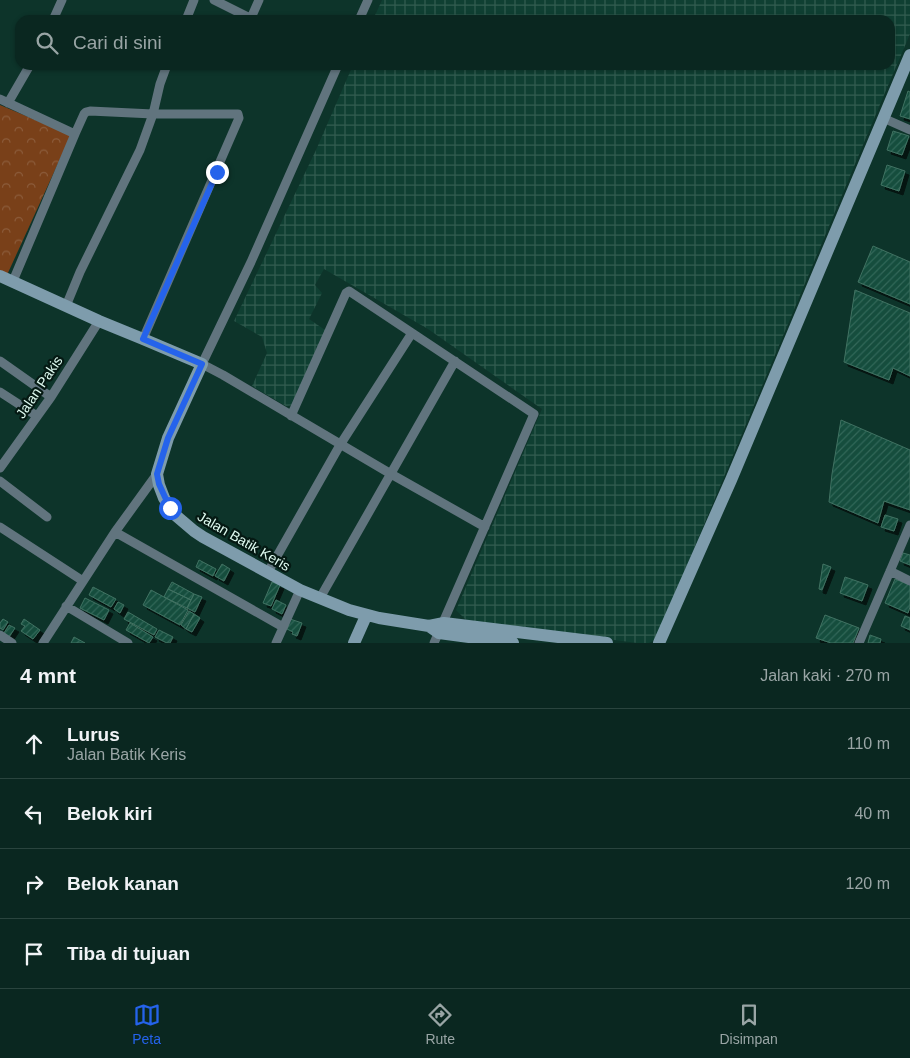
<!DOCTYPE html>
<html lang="id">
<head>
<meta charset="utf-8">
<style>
	:root { --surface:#0a2720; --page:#132f29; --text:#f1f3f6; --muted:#99a5a5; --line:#2a443e; --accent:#2563eb }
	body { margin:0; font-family:Arial,sans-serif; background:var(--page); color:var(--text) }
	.stop { position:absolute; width:15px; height:15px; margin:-11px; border:4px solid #2563eb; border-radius:50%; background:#fff }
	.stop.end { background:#2563eb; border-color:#fff; box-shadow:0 1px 5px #0008 }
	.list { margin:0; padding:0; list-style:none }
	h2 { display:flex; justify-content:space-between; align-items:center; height:65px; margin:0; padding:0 20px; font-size:21px }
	h2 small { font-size:16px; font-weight:400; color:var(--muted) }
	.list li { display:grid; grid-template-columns:32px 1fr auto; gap:15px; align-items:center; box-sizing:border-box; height:70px; padding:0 20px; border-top:1px solid var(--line) }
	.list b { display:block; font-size:19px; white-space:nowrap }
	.list p { margin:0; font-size:16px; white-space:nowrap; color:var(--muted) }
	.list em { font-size:16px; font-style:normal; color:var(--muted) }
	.icon { flex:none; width:28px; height:28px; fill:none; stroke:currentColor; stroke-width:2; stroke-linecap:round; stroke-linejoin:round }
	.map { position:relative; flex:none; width:910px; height:643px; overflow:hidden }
	.search { position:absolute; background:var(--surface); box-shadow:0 1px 4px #0004; left:15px; right:15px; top:15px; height:55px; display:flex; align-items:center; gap:12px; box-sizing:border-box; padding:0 18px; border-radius:15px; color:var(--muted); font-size:19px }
	.sheet { height:345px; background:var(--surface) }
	nav { display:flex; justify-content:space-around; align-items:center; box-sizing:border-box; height:70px; border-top:1px solid var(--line); background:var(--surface); font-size:14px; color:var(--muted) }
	nav a { display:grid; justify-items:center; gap:2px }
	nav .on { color:var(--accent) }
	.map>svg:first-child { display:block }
	.industrial { fill:url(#industrial-grid) }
	.park { fill:url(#park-crowns) }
	.building { fill:url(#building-hatch); stroke:#417262; filter:url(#shadow) }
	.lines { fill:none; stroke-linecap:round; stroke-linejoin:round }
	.street { stroke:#61747e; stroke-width:9 }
	.secondary { stroke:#7e9cac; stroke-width:12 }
	.route { stroke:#2563eb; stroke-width:6 }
	.labels { text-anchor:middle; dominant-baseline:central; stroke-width:4.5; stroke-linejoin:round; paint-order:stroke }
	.street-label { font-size:14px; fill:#dffaf0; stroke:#051913 }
</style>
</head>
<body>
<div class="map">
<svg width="910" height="643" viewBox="0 0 910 643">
	<defs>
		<pattern id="industrial-grid" width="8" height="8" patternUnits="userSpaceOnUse" patternTransform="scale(1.25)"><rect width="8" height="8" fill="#0f3f32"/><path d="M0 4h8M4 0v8" fill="none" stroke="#325c50"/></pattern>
		<pattern id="park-crowns" width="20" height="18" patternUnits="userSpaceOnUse" patternTransform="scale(1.25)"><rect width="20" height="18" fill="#794019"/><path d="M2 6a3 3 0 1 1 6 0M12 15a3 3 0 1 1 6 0" fill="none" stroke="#8c5c3b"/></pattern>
		<pattern id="building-hatch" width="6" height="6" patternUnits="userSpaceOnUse" patternTransform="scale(1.25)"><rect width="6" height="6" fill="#124d3d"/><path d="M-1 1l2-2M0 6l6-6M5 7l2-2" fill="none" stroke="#346859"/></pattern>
		<filter id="shadow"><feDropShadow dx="4" dy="4" stdDeviation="0" flood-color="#0009"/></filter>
	</defs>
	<rect width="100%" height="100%" fill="#0d342a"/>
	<!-- industrial -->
	<path class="industrial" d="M382,0h528v34l-29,68 -225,537 -7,4h-12l-171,-23 -10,-10 86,-201 -114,-80 -104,-60 -9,16 7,8 -13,26 19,13 -33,73 -9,1 -34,-20 15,-33 -5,-16 -28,-16 82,-171 37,-85h537v-45h-517z"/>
	<!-- park -->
	<path class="park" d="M0,105l71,30 -64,140 -7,-3z"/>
	<!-- building -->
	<path class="building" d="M908,91l2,1v27l-10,-3z
		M893,131l16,5 -7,19 -15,-5z
		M887,165l18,6 -6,20 -18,-6z
		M873,246l37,16v42l-52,-22z
		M855,290l55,23v63l-17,-8 -4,12 -45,-18z
		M841,420l69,30v60l-26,-9 -6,22 -49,-21 3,-28z
		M885,515l13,4 -4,12 -13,-4z
		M903,553l7,2v10l-10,-4z
		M199,560l17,9 -3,7 -17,-9z
		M222,564l8,5 -6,12 -9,-5z
		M823,564l8,3 -9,23 -3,-1z
		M845,577l23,8 -6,16 -22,-8z
		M895,579l15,6v22l-2,6 -23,-10z
		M172,582l22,12 -3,6 -23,-11z
		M272,582l8,3 -9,21 -8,-3z
		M93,587l23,12 -5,8 -22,-12z
		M168,589l23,11 -4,8 -23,-11z
		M151,590l37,20 -8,15 -37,-20z
		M194,594l8,3 -7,15 -8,-4z
		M85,598l24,12 -5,10 -24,-12z
		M276,600l10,5 -4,9 -10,-5z
		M118,602l6,3 -4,8 -6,-4z
		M189,611l5,3 -8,15 -5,-4z
		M128,612l29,17 -3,6 -30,-16z
		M194,614l6,4 -8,14 -6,-3z
		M825,615l34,13 -6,15h-22l-15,-5z
		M905,616l5,2v12l-9,-4z
		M3,619l5,3 -5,8 -3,-2v-5z
		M24,619l16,11 -7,9 -12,-8 4,-5 -4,-2z
		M290,619l12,4 -5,13 -5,-2 1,-2 -6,-3z
		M130,623l23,14 -4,6 -23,-13z
		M9,625l6,3 -6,9 -5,-4z
		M159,630l14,7 -3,6h-3l-12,-6z
		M870,635l11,4 -1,4h-12z
		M74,637l11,6h-14z"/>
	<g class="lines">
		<!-- street -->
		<path class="street" d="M214,0l40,20
			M251,18l8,-18
			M53,20l9,-20
			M186,20l8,-20
			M359,20l9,-20
			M338,65l-87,197 -49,102 21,11 168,99 94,53
			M0,99l75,35
			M8,103l22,-38
			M883,118l27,12
			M13,281l62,-147 9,-20 2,-2 4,-1 63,3h85l1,4 -96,221
			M66,306l14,-34 60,-122 13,-36 7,-30 7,-19
			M0,361l51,36
			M0,392l37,24
			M291,416l55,-123 3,-2 185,123 -100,229
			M0,468l51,-71 48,-76
			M0,481l47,36
			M0,527l83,54
			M115,532l168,95
			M890,571l20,10
			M268,572l72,-127 72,-112
			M320,598l135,-237
			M66,606l62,37
			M0,635l12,8
			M43,643l72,-111 42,-58
			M276,643l24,-53
			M859,643l51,-118"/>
		<!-- secondary -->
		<path class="secondary" d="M0,276l99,45 44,18 59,25 -34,74 -11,36 2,11 5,13 10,16 20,17 9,6 97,53 49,20 30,8 50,8 15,-3 163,20
			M429,626l10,7 74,10
			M354,643l12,-27
			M659,643l72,-163 179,-425"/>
	</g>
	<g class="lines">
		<!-- route -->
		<path class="route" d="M170,508l-11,-24 -2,-10 11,-36 34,-74 -59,-25 74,-167"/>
	</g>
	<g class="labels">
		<!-- street labels -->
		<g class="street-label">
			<text transform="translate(39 387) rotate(-56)">Jalan Pakis</text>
			<text transform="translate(244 541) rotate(30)">Jalan Batik Keris</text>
		</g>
	</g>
</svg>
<div class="stop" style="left:170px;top:508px"></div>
<div class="stop end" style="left:217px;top:172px"></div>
<div class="search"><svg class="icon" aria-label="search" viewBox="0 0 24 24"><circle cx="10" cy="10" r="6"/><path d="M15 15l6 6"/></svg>Cari di sini</div>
</div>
<section class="sheet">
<h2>4 mnt<small>Jalan kaki · 270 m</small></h2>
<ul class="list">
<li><svg class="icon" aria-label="ahead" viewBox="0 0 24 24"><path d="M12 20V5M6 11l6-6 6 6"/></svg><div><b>Lurus</b><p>Jalan Batik Keris</p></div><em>110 m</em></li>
<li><svg class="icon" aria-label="left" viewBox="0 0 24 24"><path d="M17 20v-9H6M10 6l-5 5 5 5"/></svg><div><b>Belok kiri</b></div><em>40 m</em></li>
<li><svg class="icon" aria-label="right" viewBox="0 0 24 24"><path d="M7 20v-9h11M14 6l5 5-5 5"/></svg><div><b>Belok kanan</b></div><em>120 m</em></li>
<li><svg class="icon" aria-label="arrive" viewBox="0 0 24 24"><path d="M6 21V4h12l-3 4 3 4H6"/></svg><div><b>Tiba di tujuan</b></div></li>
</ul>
</section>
<nav>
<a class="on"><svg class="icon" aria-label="map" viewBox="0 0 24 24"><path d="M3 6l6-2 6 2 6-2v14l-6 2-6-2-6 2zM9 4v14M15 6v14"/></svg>Peta</a>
<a><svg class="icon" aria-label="directions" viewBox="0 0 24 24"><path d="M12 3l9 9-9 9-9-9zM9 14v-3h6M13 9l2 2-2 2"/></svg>Rute</a>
<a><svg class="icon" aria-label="saved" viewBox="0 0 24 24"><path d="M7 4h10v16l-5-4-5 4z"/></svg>Disimpan</a>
</nav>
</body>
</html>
